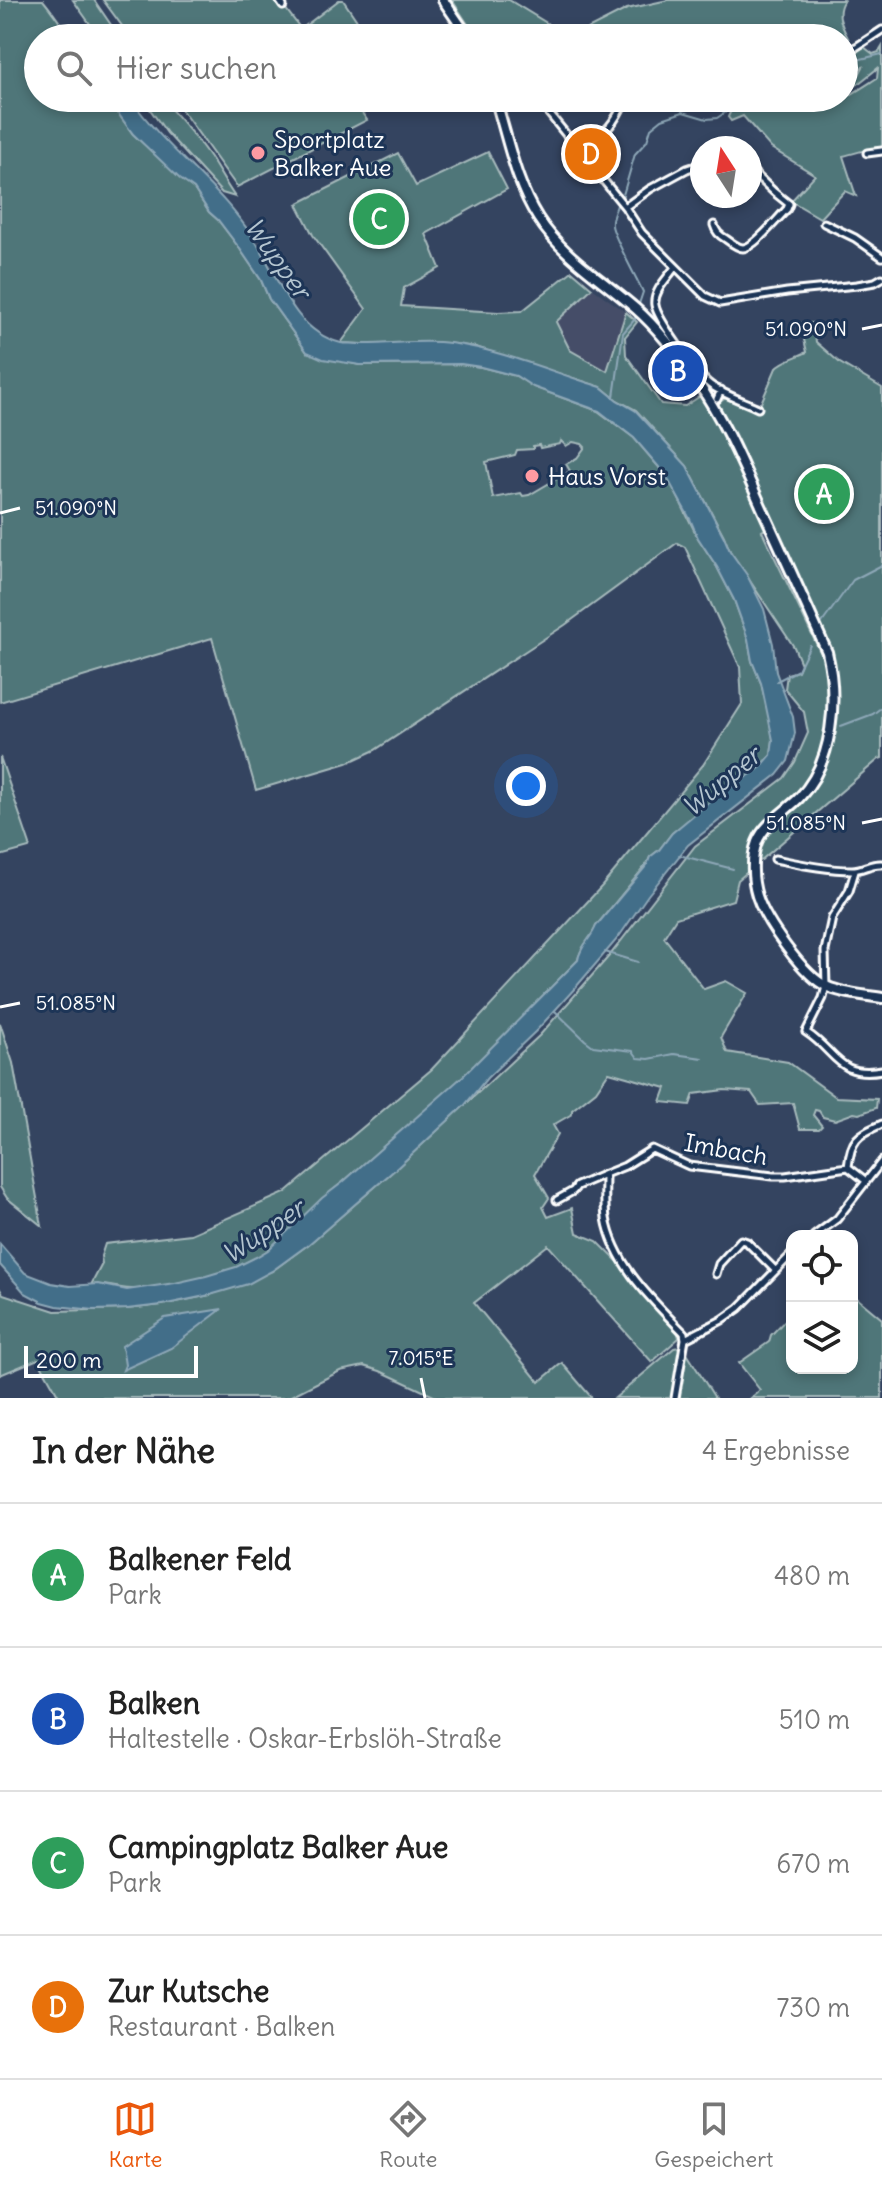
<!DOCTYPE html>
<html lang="de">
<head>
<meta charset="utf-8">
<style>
	:root { --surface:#fff; --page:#f6f6f6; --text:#222; --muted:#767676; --line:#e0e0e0; --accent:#ea580c }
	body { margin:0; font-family:Delius,sans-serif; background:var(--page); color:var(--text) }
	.controls { position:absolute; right:24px; bottom:24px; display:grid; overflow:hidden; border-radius:16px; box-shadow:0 4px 12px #0003 }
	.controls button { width:72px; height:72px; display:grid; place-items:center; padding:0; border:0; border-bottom:2px solid var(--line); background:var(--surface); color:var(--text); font:40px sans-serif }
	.compass { position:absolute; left:690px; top:136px; width:72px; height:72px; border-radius:50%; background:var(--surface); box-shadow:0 4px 12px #0003; rotate:348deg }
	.scale { position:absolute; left:24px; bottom:20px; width:174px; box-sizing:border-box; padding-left:8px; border:4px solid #fff; border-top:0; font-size:22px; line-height:28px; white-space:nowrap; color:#fff; -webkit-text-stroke:6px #1d3557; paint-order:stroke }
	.you { position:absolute; left:526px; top:786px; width:28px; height:28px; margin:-20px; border:6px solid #fff; border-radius:50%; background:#1a73e8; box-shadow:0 0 0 12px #1a73e833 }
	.badge { display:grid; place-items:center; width:52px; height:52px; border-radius:50%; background:var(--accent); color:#fff; font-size:26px; font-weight:700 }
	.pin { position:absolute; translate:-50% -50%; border:4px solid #fff; box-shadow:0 2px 8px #0006 }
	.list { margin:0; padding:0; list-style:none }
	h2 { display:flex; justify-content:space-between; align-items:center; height:104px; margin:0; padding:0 32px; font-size:34px }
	h2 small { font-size:26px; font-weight:400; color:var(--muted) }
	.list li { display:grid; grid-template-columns:52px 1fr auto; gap:24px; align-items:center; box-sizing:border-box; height:144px; padding:0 32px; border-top:2px solid var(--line) }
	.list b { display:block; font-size:30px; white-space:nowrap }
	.list p { margin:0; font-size:26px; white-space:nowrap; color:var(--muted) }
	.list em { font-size:26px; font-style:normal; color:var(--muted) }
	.icon { flex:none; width:44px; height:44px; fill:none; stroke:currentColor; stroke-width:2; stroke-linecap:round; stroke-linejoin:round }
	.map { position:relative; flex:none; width:882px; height:1398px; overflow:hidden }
	.search { position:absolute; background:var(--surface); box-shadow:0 4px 12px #0003; left:24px; right:24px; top:24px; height:88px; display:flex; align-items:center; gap:20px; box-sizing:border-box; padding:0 28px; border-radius:44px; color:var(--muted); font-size:30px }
	.sheet { height:680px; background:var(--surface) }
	nav { display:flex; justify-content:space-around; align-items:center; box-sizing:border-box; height:112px; border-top:2px solid var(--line); background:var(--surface); font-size:22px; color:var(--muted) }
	nav a { display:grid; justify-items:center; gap:4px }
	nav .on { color:var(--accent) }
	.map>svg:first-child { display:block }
	.built { fill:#444e67 }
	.green { fill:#4f7679; stroke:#a7babc; stroke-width:2; fill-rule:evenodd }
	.water { fill:#436e89; stroke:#8ea8b8; stroke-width:2 }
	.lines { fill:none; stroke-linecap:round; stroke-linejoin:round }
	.stream { stroke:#8ea8b8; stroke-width:2 }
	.street-casing { stroke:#fff; stroke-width:11 }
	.secondary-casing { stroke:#fff; stroke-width:14 }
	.street { stroke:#1d3557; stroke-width:5 }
	.secondary { stroke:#1d3557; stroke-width:8 }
	.ticks { fill:none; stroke:#fff; stroke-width:3 }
	.poi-dot { fill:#ff9aa2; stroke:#1d3557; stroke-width:3 }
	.labels { text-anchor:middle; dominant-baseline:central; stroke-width:6; stroke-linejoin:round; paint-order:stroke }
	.poi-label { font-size:24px; fill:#fff; stroke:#1d3557; text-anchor:start }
	.street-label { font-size:24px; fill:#fff; stroke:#1d3557 }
	.water-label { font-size:26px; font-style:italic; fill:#b4c5d0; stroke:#1d3557 }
	.ticks-label { font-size:20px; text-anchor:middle; fill:#fff; stroke:#1d3557; stroke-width:6; stroke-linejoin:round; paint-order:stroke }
</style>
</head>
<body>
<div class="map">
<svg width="882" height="1398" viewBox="0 0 882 1398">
	<rect width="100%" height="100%" fill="#344460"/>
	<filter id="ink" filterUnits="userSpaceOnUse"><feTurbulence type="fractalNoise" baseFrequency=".0125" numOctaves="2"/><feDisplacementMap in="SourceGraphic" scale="16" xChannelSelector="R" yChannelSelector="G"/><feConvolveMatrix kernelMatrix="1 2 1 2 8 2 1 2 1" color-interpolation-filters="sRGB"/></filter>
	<g filter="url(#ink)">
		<!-- built -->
		<path class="built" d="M592,288l34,24 -18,59 -38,-21 -15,-28z"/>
		<!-- green -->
		<path class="green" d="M0,0h43c5,6 24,31 26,38h-31v60h69l26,36 61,55 15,23 9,8 22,29 21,31 8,19 38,53 52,13 102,-1 20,3 35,9 18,11 64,24 36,27 35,41 29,59 19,29 17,33 14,39 4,22 9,22 10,40 2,17 -2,15 -11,13 -88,65 -13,17 -9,7 -3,7 -51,62c-4,13 -16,20 -18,34l-115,117 -120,105c-27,20 -48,46 -74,67 -31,26 -90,34 -129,40 -17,2 -32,-6 -49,-4l11,-21 -1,-8 4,-12 86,-10 94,-41 147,-124 170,-183 101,-121 39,-61 -2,-37 -55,-120 -8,-4 -112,82 -190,125 -28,13 -91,27 -44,-152 -212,64zM561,441l5,5 7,-4 9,2 3,3 -8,11 -11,6 4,7 -41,24 -6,1 -2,-3 -28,5 -7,-36 29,-7 2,-5 16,-1v-3l6,-1 1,3 20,-4z
			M73,0h21l26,38h-20z
			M103,0h176l22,29 38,-29h4l25,37 -237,1z
			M452,0h57l46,28 27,4 45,-23 41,-9h176c-10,14 -1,28 6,42l-6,4v-8h-367z
			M864,47l9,7 6,-2 3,-5v100c-14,1 -25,6 -39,9l13,40 -11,-5 -25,27 -29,-17 24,-26 -44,-27 -28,-32 -12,5 -3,-4 4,-9 10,-10h59l2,3 12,-3h20l-30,9c27,3 50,-15 72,-29l1,-10 -34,27v-4l10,-7 9,-17 -19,6v-18z
			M142,98h19c16,18 32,35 46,55 10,14 18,30 28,44l-13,-4 -55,-60z
			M173,98h178l16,22 -130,67z
			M488,152l19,37 -81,45 14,34 -36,20 -3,18 97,6 24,-1 50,-40 20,17 -36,34 14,28 37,21 19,-59 11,10 -12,15 1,18 35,49 24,2 23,-15 9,13 10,-7 31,13 18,-42c7,-8 21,-11 31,-16l-7,-29h14l2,19 24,21 42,25v370l-3,1 -141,121 -5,20 -57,18 -12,19 40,52 22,-8 21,12 -26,44 6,15 61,10 48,35 41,2 -1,9 -17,6 -5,-1 -19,7 -12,-3 -4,-6 -4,-1 -2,5 9,11 -3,3h-19l-7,-26 -33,2 -9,-13 -27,-2 -30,4 -4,11 -29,-3 5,-14 -57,-16 -13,19 -24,19v4l-19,11 5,9 -23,40 14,24 -6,9 5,10 24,-9 5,25 20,8 32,32 16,21 32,36 2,8 -27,24 -104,-117 -74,58 65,79 23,-19 30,35h-154l-58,-27 -16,-5 -24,5 -53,27h-227l-22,-39 -38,16v-86l3,5 52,17 72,-2 35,-4 48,-10 62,-24 37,-27 89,-77 142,-132 70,-80 85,-109 89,-68 11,-16 13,-29 -4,-21 -19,-23 2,-15 11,-3 3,-7 -7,-17 -64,-96 -6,-15 -37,-70 -51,-56 -19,-10 -16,-13 -125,-40 -30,-4 -29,-1 -34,3 -42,-2 25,-34 -53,-74 -16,-31 101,-51 18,33zM773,525l59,130 -8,5 -62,-129z
			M0,757l30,88 -1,3 -29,8z
			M0,1023l13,40 29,163 -35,-28 -7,-11z
			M852,1294l30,25v79h-131l9,-8 -21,-27 30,-21 2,-7 21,-22v55h60z
			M679,1347l3,2 -10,49h-57l59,-50z
			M686,1352l29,46h-39z"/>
		<!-- water -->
		<path class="water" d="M107,98h23c36,52 90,88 124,141 24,36 38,92 87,104 5,1 12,0 18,1 30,1 61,-5 91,-1 52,7 102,29 151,44l16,13 19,11 51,55 37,71 6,14 17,24 17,34 9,35 3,28 17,45 2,16 -7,28 -11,14 -89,70 -40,50 -30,43 -42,49 -39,43 -50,48 -22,27 -67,62 -89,77 -37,27 -24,13 -38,11 -48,10 -35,4 -33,1 -37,-4 -15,-4 -17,-9 -25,-28v-21l25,29 26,10 19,3 28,-2 29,6 48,-7 31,-7 30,-9 20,-10 12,-7 54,-52 21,-16 120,-106 115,-116c2,-14 13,-21 18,-34l51,-61 3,-8 9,-7 13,-17 36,-30 52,-35 11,-13 2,-15 -12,-57 -9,-22 -4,-22 -14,-39 -17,-33 -19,-29 -8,-19 -25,-45 -31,-36 -35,-27 -66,-24 -17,-11 -35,-9 -20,-3 -101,1 -37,-6 -16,-7 -38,-53 -8,-19 -21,-31 -22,-29 -9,-8 -15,-23 -14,-10 -47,-45z
			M222,1309l-51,39 -48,22 2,-5 -3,-19 43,-28z"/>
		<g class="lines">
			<!-- stream -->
			<path class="stream" d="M844,63l38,-9
				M623,195l12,-41 12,-13 4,-13 11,-9 21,-7 24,7 10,-1 9,-6 13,-14
				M617,205c-2,7 -6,13 -5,20 0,9 25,54 31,67l-5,15
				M614,397l9,-64 12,-14 1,-6
				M822,623l31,-43 29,-15
				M777,681l21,-11 12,-25
				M841,726l32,-12 9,-7
				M679,855l54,14
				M605,952l33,10
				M555,1011l30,29 8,6 40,5 5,7 11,1 25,-5 29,4"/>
			<defs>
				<path id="street" d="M279,0l4,6
					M844,53l12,-6 26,-17
					M524,98l23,13 78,96 17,26 63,63 15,7 67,-11 70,-7 18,-3 7,-4
					M579,150c27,-19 33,-21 47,-52
					M867,153l15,-2
					M625,207l25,-18 37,-20 15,-5
					M824,223l31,15 27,19
					M714,225c2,7 5,10 12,14 4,3 12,9 17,9 11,0 35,-30 44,-39l2,-5 -15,-12 -24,-23
					M675,267c-7,11 -22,24 -20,38 2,14 41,67 53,78 9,9 38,19 50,25
					M717,399l4,-9
					M775,859c25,5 51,11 77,11 11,0 18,-7 30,-6
					M855,871l-6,20 -17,27 -7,33 1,35 -3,12 -17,34c31,20 31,46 76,38
					M848,1167c3,-28 9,-32 34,-43
					M557,1200l16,-9 4,-5 28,-12
					M814,1236l23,-17 45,-58
					M716,1274l3,-10 22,-24 6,2 28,28
					M685,1339l-1,-6c-31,-32 -70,-68 -78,-115 -2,-14 -1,-30 -1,-44l20,-8 27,-17 37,17 84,10h12l63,-9 18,14
					M685,1339l37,-19 17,-12 53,-54
					M675,1398l10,-59"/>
				<path id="secondary" d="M443,0l26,38
					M495,98c13,41 20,84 43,120 25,39 64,61 98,91 24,21 44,48 62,74 27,39 45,83 64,125 22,48 44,96 65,144 11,46 7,110 -28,146 -13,13 -35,26 -42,44 -6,16 -5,38 0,54 8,25 47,81 71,91 16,7 37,8 54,11"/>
			</defs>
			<!-- street casing -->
			<use href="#street" class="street-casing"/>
			<!-- secondary casing -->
			<use href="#secondary" class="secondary-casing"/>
			<!-- street -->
			<use href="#street" class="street"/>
			<!-- secondary -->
			<use href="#secondary" class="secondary"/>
		</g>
	</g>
	<!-- ticks -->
	<path class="ticks" d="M862,329l20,-4M0,513l20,-5M862,823l20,-4M0,1007l20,-4M421,1378l4,20"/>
	<!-- markers -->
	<g class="poi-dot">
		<circle cx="258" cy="153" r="8"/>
		<circle cx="532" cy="476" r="8"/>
	</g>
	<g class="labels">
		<!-- poi labels -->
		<g class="poi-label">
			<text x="274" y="139">Sportplatz<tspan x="274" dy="28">Balker Aue</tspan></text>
			<text x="548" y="476">Haus Vorst</text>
		</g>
		<!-- street labels -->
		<g class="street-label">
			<text transform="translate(726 1149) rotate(10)">Imbach</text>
		</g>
		<!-- water labels -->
		<g class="water-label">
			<text transform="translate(278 258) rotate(54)">Wupper</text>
			<text transform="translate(721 781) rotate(-40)">Wupper</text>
			<text transform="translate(263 1231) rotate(-34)">Wupper</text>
		</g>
	</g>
	<g class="ticks-label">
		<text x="806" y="336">51.090°N</text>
		<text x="76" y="515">51.090°N</text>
		<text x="806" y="830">51.085°N</text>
		<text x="76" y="1010">51.085°N</text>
		<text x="421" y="1365">7.015°E</text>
	</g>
</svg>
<div class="controls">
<button><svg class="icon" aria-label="locate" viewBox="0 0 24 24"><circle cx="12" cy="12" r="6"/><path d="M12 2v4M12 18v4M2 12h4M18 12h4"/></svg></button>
<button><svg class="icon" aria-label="layers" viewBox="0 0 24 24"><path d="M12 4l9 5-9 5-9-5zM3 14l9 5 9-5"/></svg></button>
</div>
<svg class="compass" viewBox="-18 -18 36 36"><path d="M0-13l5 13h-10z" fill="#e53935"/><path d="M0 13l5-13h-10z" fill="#767676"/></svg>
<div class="scale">200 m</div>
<div class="you"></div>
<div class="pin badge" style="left:824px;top:494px;background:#2e9e5b">A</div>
<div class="pin badge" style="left:678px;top:371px;background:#1a4fb4">B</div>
<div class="pin badge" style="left:379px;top:219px;background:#2e9e5b">C</div>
<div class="pin badge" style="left:591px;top:154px;background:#e8710a">D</div>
<div class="search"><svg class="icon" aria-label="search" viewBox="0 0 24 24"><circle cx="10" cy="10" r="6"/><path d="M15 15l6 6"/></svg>Hier suchen</div>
</div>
<section class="sheet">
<h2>In der Nähe<small>4 Ergebnisse</small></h2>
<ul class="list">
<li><span class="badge" style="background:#2e9e5b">A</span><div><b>Balkener Feld</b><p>Park</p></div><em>480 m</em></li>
<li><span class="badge" style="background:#1a4fb4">B</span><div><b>Balken</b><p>Haltestelle · Oskar-Erbslöh-Straße</p></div><em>510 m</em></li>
<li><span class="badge" style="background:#2e9e5b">C</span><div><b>Campingplatz Balker Aue</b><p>Park</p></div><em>670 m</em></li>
<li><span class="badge" style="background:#e8710a">D</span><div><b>Zur Kutsche</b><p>Restaurant · Balken</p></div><em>730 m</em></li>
</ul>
</section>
<nav>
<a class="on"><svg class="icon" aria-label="map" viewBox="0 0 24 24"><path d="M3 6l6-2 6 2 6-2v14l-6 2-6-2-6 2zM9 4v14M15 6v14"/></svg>Karte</a>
<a><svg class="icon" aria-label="directions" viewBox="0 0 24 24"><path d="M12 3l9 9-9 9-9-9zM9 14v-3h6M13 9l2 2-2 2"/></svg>Route</a>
<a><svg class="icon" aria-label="saved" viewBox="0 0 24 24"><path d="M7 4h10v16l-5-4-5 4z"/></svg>Gespeichert</a>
</nav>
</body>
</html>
